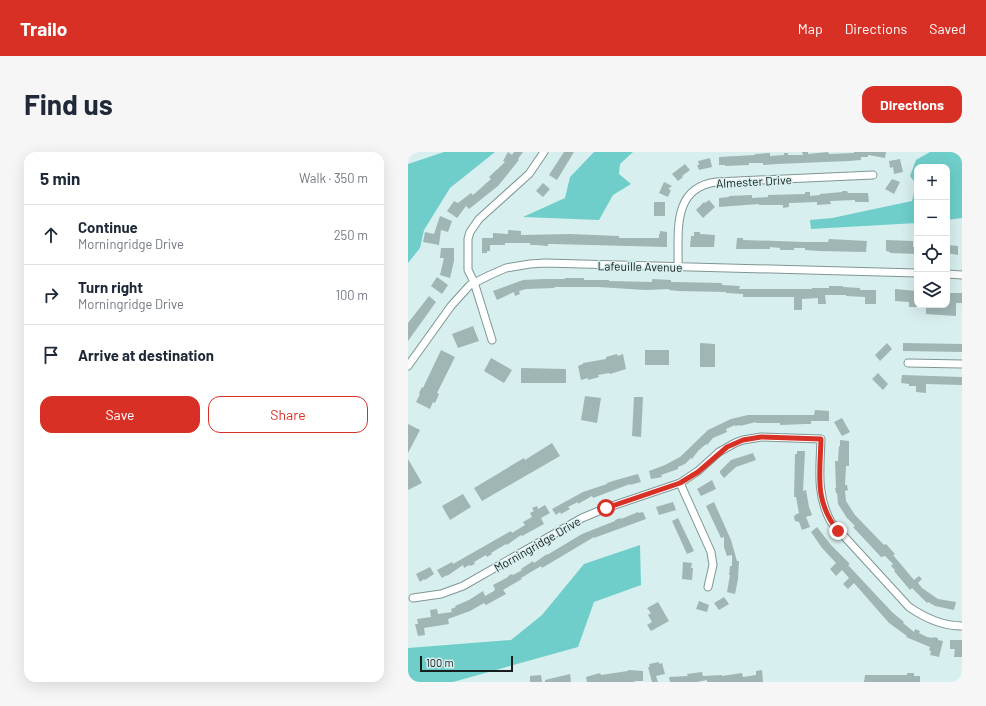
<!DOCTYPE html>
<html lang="en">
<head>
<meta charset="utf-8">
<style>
	:root { --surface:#fff; --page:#f6f6f7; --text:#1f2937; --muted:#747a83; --line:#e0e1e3; --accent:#d93025 }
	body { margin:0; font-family:Barlow,sans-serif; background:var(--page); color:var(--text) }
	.controls { position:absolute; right:12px; top:12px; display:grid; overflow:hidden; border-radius:8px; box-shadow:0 4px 16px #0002 }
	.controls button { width:36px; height:36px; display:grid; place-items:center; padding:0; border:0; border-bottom:1px solid var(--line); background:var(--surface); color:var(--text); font:20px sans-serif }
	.scale { position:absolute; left:12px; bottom:10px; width:93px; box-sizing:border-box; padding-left:4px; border:2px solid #161f1e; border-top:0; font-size:11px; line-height:14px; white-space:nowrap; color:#161f1e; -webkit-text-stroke:3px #d7efee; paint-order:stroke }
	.stop { position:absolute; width:12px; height:12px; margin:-9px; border:3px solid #d93025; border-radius:50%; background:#fff }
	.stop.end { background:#d93025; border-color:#fff; box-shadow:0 1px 4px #0008 }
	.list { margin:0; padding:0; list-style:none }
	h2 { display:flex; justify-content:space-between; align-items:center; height:52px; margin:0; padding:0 16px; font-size:17px }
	h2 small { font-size:13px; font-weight:400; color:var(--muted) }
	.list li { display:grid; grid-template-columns:26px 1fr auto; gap:12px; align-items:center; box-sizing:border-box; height:60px; padding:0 16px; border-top:1px solid var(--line) }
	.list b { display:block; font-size:15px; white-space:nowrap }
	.list p { margin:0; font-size:13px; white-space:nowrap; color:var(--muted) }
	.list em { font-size:13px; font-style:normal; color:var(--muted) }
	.actions { display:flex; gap:8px; padding:12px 16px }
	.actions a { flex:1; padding:9px 0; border:1px solid var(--accent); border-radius:12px; text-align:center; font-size:14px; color:var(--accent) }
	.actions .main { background:var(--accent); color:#fff }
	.icon { flex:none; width:22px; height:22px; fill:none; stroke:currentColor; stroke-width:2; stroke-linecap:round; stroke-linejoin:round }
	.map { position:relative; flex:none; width:554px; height:530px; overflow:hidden; border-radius:12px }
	header { display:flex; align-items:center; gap:24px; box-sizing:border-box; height:56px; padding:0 20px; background:var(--accent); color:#fff }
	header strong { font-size:19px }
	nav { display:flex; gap:22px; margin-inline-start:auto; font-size:14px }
	.intro { display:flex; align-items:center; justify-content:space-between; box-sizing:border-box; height:96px; padding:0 24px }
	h1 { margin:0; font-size:28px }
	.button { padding:10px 18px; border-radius:12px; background:var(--accent); color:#fff; font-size:14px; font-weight:700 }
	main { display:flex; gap:24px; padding:0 24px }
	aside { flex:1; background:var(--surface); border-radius:12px; box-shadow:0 4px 16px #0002 }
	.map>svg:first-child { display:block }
	.forest { fill:#6fceca }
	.building { fill:#9fb6b4 }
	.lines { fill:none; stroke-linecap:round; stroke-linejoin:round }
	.minor-casing { stroke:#7f9694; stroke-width:9 }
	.minor { stroke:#fff; stroke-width:7 }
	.route { stroke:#d93025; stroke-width:5 }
	.labels { text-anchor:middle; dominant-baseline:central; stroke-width:3; stroke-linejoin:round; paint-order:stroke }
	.street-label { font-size:12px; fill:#161f1e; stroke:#d7efee }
</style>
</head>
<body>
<header>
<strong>Trailo</strong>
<nav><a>Map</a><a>Directions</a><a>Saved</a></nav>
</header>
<div class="intro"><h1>Find us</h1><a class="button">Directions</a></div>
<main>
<aside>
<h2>5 min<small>Walk · 350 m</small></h2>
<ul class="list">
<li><svg class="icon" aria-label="ahead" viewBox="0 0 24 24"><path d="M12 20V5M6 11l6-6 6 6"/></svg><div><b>Continue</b><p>Morningridge Drive</p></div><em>250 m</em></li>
<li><svg class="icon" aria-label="right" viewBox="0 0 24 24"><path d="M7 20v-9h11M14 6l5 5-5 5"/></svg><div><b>Turn right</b><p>Morningridge Drive</p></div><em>100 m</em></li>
<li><svg class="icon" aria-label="arrive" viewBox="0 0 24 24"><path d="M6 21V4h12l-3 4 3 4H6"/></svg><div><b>Arrive at destination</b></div></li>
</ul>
<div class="actions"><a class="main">Save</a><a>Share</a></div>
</aside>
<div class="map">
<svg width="554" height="530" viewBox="0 0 554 530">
	<rect width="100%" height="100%" fill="#d7efee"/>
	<!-- forest -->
	<path class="forest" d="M36,0h51l-45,36 -26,42 -4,18 -12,15v-99z
		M186,0h39l-13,12 -1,10 12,10 -18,11 -14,25 -76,-3 42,-19 5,-21z
		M522,0h32v66l-15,2v-53h-30v56l-106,6 -1,-9 22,-2 80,-17 4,-17 -6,-8 6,-16z
		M232,393l1,40 -47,17 -16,45 -125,35h-45v-34l103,-8 31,-25 42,-51z"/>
	<!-- building -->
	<path class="building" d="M100,0l4,3 2,-3h9l-5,7 1,1 -21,26 -29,23 -3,-3 -9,12 -10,-7 7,-10 4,2 13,-10 2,2 18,-16 -2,-2 16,-15 -2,-1z
		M156,0h10l-17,28 -8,-5z
		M394,0h6v2l20,-2 1,2 25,-1v-1h32l-1,6 -17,-3v2h-7v3l-12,1 -72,3 -14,1v-2h-14v2l-24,1v-1h-6v-8l36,-2v-1l15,-1v3l14,-1v-2h4v2h15z
		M302,6l2,9 -13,3 -2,-5h2l-1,-4z
		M492,7l3,13 -9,2 -1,-7 -3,1 -1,-7z
		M277,12l5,6 -8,6 1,1 -5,4 -6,-7z
		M484,27l8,3 -6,12 -9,-5z
		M256,30l8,4 -4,3 3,1 -3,7 -9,-4z
		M135,31l7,6 -7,8 -7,-6z
		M434,39h5l1,2h20l1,9h-14v-2l-25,1 1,3 -14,1v-3l-26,1h-2v4l-6,1v-3h-24v-1l-40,3v-9l10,-1v-1l23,-1v3l16,-1v-2l37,-1v-2h5v4l10,-1v-1l22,-2z
		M301,48l6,7 -12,11 -7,-8 8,-8 1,1z
		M246,50h11v14h-11z
		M32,64l12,5 -4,11 -7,-2 -2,15 -16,-3 2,-10 9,2z
		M100,78l13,1v4l49,-1 49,2v2h40v-4h1v-3l7,1v15l-115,-3h-4v2l-12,-1h-6v-2h-25v2h-15v6h-3v2h-5v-15h11v-5l15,1z
		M286,80h6v2l15,1 -1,12h-24l1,-11h3z
		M329,86h6v2l62,2h23l1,-3 38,2 -1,11 -47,-1 -14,-1v-2h-11v2h-14v-2l-10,-1v2h-34z
		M478,88l27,1v6h4v7l-27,-1v-1l-4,-1z
		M539,93l11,1v9l-11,-2z
		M33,96h13v13l-4,17 -10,-3 4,-17h-4z
		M29,125l11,8 -6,9 -11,-8z
		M157,126h19v2h25v1l43,1v-3l19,1v2h3l48,1v2l18,1 -1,3h73v-1h17v-2h14v1l17,1v2h16v14h-11v-7l-19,-1v-1h-21l1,9h-8v-6l-16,1v11h-8v-13h-51v-3l-17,-1v-1l-48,-1 -9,-1v-1l-24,1 -47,-3h-43l-1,1 -28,1 -7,2 1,3 -5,2 -1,-4 -17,8 -4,-9 30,-11 21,-1h21z
		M487,137l22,2v16h-8v-5l-14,-1z
		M539,141h15v10h-6v13l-30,-2v-9h21z
		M21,144l7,6 -28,39v-18z
		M65,174l6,15 -21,7 -6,-14z
		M292,191l15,1v23h-15z
		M479,191l5,6 -12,12 -5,-6z
		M495,191l59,1v8l-59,-1z
		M33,198l14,7 -18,36 2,1 -4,9 -2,-1 -3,7 -14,-7 4,-8 -1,-1 3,-6 1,1z
		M237,198h24v15h-24z
		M209,202l1,2 5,-2 3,15 -16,5 -1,-1 -11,2 1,2 -11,3v-2l-7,2 -3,-14 5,-2v-1l23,-4v-2z
		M83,206l21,12 -8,13 -20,-12z
		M113,216l45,1v14h-45z
		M470,221l10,11 -5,6 -11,-11z
		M494,223l60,2v8l-36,-1v9l-10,-1v-6h-7v-2l-8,-1z
		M177,244l16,2 -4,25 -16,-3z
		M226,245h9l-2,40 -9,-1z
		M407,258l14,1v10h-18v3h-6l-25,1v-2h-24v-1l-16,4v-1l-5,1v-1l-9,4 1,3 -14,6 -6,7 -1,-1 -8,7 -6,8 -1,-1 -6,6 -7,3v2l-17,6 1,2 -11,2 -2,-8 16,-6 15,-8 28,-27 23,-11 17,-4h66z
		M434,266l8,14 -8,4 -8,-14z
		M0,272l12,6 -12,23z
		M432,288l9,1v25h-3l-1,19h2l1,5 -3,1 1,10 9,14 29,30 2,-1 9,10 -2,1 21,25 5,-4 3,3 -4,4 4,5 16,11 18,3 -2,8 -19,-4 -7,-4 -1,1 -15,-15 -2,2 -16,-19 1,-1 -4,-4 2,-2 -8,-8 -4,1 -28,-30 2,-1 -8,-8 -9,-14 -1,-11h-1l-1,-5h1l-1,-27h3l1,-15h1z
		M144,291l8,13 -78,45 -8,-13 50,-30 1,2z
		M389,299h8l-2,40 3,-1 3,17 3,8 -6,2 4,10 -8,3 -3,-8 -4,-1 -1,-4 1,-2 4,-2 -3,-16h-2l1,-43h2z
		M345,301l3,7 -20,7 -12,11 -4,-5v-2l11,-11z
		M0,307l14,24 -14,7z
		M230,322l3,8 -11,3v-1l-37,14 -1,-2 -14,8v-2l-10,5 2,2 -9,5 -1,-2 -4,3 -4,-6 31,-17 24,-8v-1l9,-3z
		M304,328l4,9 -15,7 -4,-7z
		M55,342l8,13 -21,13 -8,-14z
		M265,350l3,8 -17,5 -3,-8z
		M306,350l17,38 6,21h2l-1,18 -3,15 -8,-2 3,-17h-1l1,-9h2v-11l-5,1 -3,-9v-10l-3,1 -15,-32z
		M137,353l5,8 -9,5 3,6 -22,12 -1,-1 -14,10 -1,-1 -15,9 1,1 -5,3 -1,-2 -12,7 1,2 -5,2 -1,-1 -5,3 -1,-3 -16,11v-1l-5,3 -5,-8 15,-8 1,2 58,-33 1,2 13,-8 -2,-3 9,-5 -2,-4 4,-2 -2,-3 5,-2 1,3z
		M230,360l1,1 4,-1 3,7 -52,19v-1l-52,31 -1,-2 -20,12 1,1 -19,11 3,4 -20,11 -2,-2 -14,8 -22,8 1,5 -25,4 1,7 -7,1 -3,-12h3l-1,-5 14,-2 -1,-7 7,-1 1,5 14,-2 -1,-3 5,-2 -1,-1 14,-6 14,-9 2,5 9,-5 1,-2 -2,-4 15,-8v-1l4,-2 1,1 9,-5 -1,-1 12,-8 1,2 13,-9v1l35,-21 33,-13v-1l5,-2 1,1z
		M270,366l16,33 -7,3 -15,-33z
		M409,375l14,18 19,19 -2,1 44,47 12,10 -1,1 11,9 1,-3 5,2 -1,2 8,4 6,1v-1l5,1v2l5,1 -4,16 -9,-2 1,-4 -2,-1 1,-3 -24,-10 1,-1 -18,-13 -35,-40 -6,6 -5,-5 6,-6 -7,-8 -6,6 -6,-7 6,-6 -14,-15 -11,-16z
		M275,410l9,1 -1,5h2l-1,12 -10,-1z
		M22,415l4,7 -9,6 -1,-1 -4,3 -4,-8z
		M316,445l5,7 -10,6 -5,-7z
		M291,449l10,4 -2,7 -11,-3z
		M250,450l11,19 -18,10 -4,-6 5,-3 -4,-7 3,-2 -4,-5z
		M542,488h12v17h-8l1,-8h-5z
		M251,510v2l3,-1 3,11 -9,2 2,6h-6l-4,-15h2l-1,-3z
		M220,518l15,1v10h-8l-1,1h-47l-1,-5 14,-4 1,2 27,-4z
		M354,518l1,12h-56v-2l-10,2h-27l-1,-5 19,-1 -1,-2 15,-2 1,4 19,-1v1l20,-3 1,4 13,-2v-4z
		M499,521h7v3h6v6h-56l1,-7h42z
		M162,522l1,8h-26v-2z
		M133,523l1,7h-12v-6z"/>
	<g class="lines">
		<defs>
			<path id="minor" d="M270,115c1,-34 -7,-79 38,-85l157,-7
				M539,122l15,1
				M84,188l-18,-58 -6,-12v-31l2,-7 9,-13 50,-45 15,-22
				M500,211l54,1
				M0,214l43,-60 19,-21 20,-10 16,-7 24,-4 15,-1 372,10
				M272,331l31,69 2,13 -5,22
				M5,446l28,-4 22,-8 119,-68 24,-10 74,-25 18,-12 21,-19 16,-9 8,-3 18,-3 60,2c-1,30 -5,56 10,83l78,85c16,11 33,19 53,19"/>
		</defs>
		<!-- minor casing -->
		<use href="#minor" class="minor-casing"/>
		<!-- minor -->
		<use href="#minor" class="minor"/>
	</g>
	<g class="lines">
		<!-- route -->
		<path class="route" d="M198,356l74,-25 18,-11 29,-25 16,-7 18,-3 60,2c-1,36 -7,62 17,92"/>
	</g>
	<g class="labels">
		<!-- street labels -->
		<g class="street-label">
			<text transform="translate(346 29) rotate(-3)">Almester Drive</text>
			<text transform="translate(232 114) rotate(1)">Lafeuille Avenue</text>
			<text transform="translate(129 392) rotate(-30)">Morningridge Drive</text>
		</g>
	</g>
</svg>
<div class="controls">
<button>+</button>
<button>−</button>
<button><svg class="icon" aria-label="locate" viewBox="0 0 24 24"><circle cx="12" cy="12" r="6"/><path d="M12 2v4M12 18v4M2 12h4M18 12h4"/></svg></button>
<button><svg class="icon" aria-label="layers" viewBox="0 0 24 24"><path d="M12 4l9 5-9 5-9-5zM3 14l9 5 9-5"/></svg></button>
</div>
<div class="scale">100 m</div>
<div class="stop" style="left:198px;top:356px"></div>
<div class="stop end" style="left:430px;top:379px"></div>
</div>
</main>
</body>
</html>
